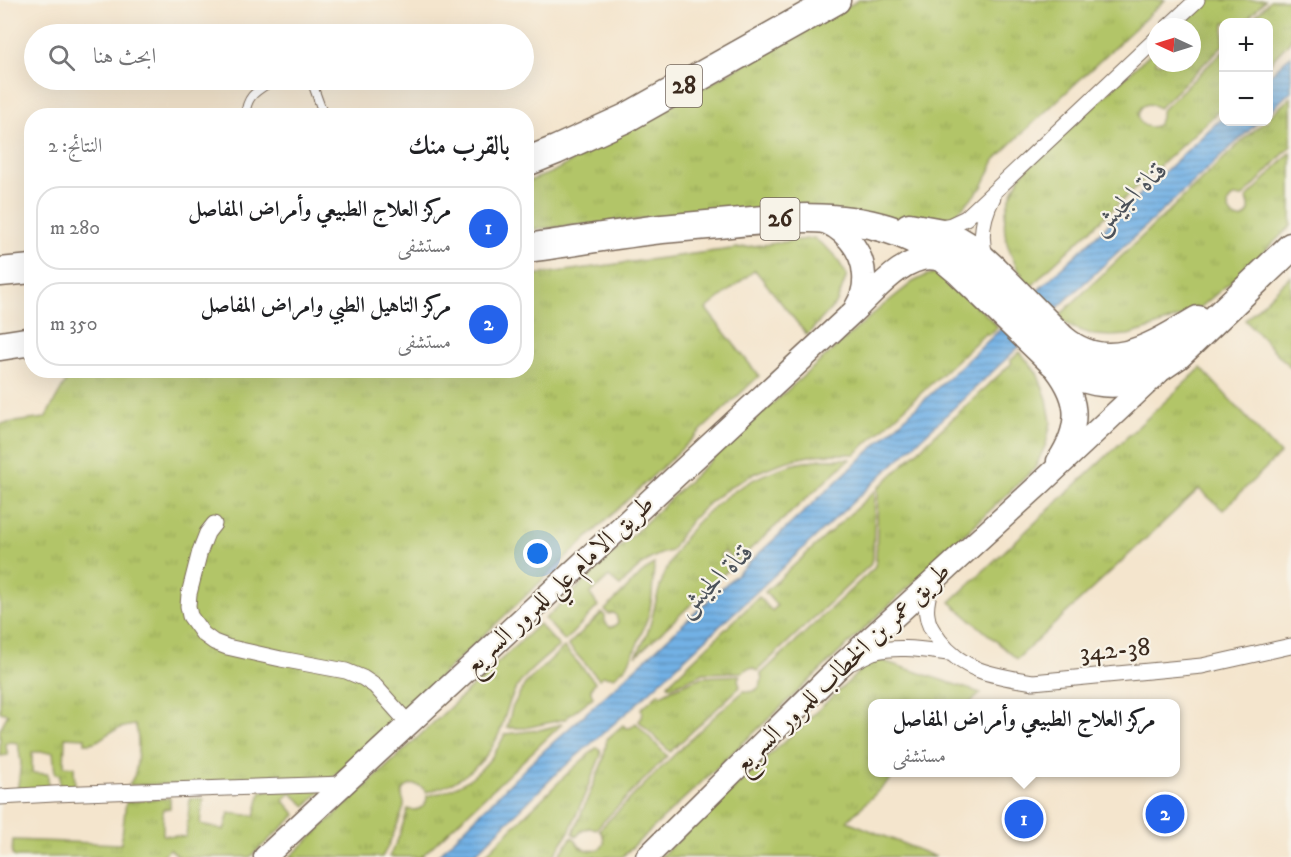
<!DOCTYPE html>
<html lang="ar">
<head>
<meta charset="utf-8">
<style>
	:root { --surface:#fff; --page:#f2f2f2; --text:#202124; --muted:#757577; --line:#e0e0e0; --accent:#2563eb }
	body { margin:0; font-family:"IM FELL DW Pica",Amiri,serif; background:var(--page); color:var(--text); direction:rtl }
	.controls { position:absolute; right:18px; top:18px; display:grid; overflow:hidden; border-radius:12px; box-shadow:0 6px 24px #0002 }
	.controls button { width:54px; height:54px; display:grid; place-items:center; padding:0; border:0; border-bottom:2px solid var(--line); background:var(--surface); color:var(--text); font:30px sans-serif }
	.compass { position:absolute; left:1147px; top:18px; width:54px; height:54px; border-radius:50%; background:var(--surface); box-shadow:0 6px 24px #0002; rotate:274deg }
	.you { position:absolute; left:538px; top:554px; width:21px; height:21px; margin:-15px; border:4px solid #fff; border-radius:50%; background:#1a73e8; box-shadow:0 0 0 9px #1a73e833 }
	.badge { display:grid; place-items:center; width:39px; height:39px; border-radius:50%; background:var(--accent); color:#fff; font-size:20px; font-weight:700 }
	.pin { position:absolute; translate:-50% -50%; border:3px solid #fff; box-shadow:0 2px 6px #0006 }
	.popup { position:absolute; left:868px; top:699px; width:312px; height:78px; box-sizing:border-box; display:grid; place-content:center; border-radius:12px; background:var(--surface); filter:drop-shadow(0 2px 4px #0005); font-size:20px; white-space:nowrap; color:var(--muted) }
	.popup b { font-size:22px; color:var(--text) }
	.popup::after { content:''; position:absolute; left:50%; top:100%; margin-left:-12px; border:12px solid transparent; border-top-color:var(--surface) }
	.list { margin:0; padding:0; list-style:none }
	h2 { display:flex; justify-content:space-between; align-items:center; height:78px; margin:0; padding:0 24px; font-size:26px }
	h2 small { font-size:20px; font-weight:400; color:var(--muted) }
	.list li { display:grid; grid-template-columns:39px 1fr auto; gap:18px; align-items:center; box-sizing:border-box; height:84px; margin:0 12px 12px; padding:0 12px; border:2px solid var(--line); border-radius:24px }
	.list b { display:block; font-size:22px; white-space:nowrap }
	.list p { margin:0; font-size:20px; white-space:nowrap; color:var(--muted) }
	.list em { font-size:20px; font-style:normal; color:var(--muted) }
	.icon { flex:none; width:33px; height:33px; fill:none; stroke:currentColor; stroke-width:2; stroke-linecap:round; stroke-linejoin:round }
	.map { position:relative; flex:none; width:1291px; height:857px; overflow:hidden; direction:ltr }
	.search { position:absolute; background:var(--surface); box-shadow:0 6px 24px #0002; left:24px; top:24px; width:510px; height:66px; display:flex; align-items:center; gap:15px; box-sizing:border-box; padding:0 21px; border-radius:33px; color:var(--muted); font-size:22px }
	.panel { position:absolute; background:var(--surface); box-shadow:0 6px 24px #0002; left:24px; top:108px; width:510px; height:270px; border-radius:24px; direction:rtl }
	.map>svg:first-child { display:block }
	.grass { fill:url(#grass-tufts); stroke:#767843; stroke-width:1.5 }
	.water { fill:url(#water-rules); stroke:#566e82; stroke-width:1.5 }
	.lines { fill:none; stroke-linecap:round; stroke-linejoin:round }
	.lane-casing { stroke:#7c6b5b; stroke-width:10 }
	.street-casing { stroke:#7c6b5b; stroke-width:17 }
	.secondary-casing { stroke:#7c6b5b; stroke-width:25 }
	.highway-casing { stroke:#7c6b5b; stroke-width:31 }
	.lane { stroke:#fff; stroke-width:8 }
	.street { stroke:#fff; stroke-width:15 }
	.secondary { stroke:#fff; stroke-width:22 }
	.highway { stroke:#fff; stroke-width:28 }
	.labels { text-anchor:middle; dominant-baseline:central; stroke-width:4.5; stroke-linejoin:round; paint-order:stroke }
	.shield { fill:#f7f3e8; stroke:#73665b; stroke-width:1.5 }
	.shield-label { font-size:24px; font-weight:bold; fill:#3b2a1e }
	.street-label { font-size:26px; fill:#3b2a1e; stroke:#f7f3e8 }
	.water-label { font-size:27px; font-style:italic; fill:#4c525a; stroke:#f7f3e8 }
</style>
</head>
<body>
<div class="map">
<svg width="1291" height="857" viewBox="0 0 1291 857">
	<defs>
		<pattern id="grass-tufts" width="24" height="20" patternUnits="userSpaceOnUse" patternTransform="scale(1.5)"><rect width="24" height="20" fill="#b2c568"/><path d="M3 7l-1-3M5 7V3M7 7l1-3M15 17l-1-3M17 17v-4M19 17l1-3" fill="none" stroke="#9aa95a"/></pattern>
		<pattern id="water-rules" width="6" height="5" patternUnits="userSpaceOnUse" patternTransform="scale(1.5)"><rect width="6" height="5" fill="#72b1e5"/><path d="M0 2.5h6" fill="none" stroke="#5f90b9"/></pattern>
	</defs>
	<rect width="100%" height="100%" fill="#f7f3e8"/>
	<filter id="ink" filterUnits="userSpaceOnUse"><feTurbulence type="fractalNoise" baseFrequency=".0167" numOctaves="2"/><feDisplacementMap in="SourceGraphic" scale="12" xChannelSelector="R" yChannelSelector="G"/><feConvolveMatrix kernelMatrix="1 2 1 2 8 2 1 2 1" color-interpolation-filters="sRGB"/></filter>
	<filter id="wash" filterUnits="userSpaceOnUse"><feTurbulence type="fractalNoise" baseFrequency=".008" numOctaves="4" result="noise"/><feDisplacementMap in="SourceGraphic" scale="24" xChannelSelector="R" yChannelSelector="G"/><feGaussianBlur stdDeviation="1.35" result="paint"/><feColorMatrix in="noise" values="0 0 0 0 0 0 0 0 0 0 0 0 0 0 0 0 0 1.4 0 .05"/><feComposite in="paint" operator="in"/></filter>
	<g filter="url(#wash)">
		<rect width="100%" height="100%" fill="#f4e5cd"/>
		<!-- grass -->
		<path class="grass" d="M859,0h306l-151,141 -19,19 -13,27 -20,21 -17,15 -288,-5 -130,12 -1,-48 25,-9z
			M1206,0h59l-20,22h-21l-1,23 -64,63c-5,-3 -9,-5 -14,-3 -3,1 -5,4 -6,7 -5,17 25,23 22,-1l62,-60v56l-178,165 -16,17c-26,-44 -36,-69 -7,-115l134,-126v15h36v-36h-14z
			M1270,0h21v40l-22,24 -1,-42h-18z
			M1291,97v49l-48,51c-30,-5 -8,37 5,16 3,-6 1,-10 -2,-14l45,-47v74l-44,42 -51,43 -48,18 -20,6 -17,1 -17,-1 -23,-8 -14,-9 185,-177 22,-19h4l1,-5z
			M814,238l20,16 13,21 -10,27 -30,33 -52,-65 -49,39 53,67 -431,406 -199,3c1,-2 4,-7 5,-9 4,-11 6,-41 1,-51 -8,1 -16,3 -24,7 -10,5 -13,12 -26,11v-5l-20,-1 -1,29 10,1 1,20 -16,2 1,-14 -5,-1 -2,-22h-21v21l16,1v13l-31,6 4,-30 -3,-20 -7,-1 -6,1 3,12 -8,1v-27l8,-15 -8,-2v-288l45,-6 27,-47 454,-1 1,-94z
			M936,273h8l54,54 -10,8 -2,-2 -131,121c-15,0 -31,-1 -46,2 -48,9 -97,35 -126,75 -4,6 -8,14 -12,20 -22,4 -36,19 -51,35l-11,-9 -19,17 8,12 -33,35 -20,-22 191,-183 144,-128 33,-26 14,-7z
			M1291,276v92l-46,-48z
			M1020,352l17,21 10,26 4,23 -5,22 -11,24 -413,389h-64l14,-20 4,3c3,17 42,13 23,-10l73,-73 44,-42 28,-24c12,3 20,-5 17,-17l113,-106 2,-6 2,-74 134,-125 -2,-2z
			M1201,368l79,86 -57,56 -24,-21 -182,170 -67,-57z
			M822,459h28l-114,103 -12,-11 -4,5 11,11 -95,89c4,-8 9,-16 12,-25 6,-17 8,-36 15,-53 25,-66 90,-111 159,-119z
			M875,491l-2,68 -3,6 -113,106 -4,-3h-5l-6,4 -38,1 -33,14 -2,-1 -1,-2 91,-87 13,14 5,-5 -12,-14z
			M654,564l-2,33 -3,17 -14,36 -9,17 -12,10 -11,-1 -4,3 -31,-34 34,-32 3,3c-1,6 1,8 5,11l5,-1 3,-4 -2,-7 -2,-2 -6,1 -3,-4 37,-37z
			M539,624l20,22c-15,13 -33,26 -43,43 -8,12 -10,26 -15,39 -11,33 -41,57 -75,64 -5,-8 -17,-11 -23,-1 -3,5 1,8 1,13 0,8 -17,45 -22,53h-92z
			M564,647l31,35c-4,6 -6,9 -2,15l-28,22 -40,9h-18l5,-20 13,-24z
			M874,658l107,35 -11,10 -98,1v68l25,1 -50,48 89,36h-276z
			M740,675l-2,4 2,8 -70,65 -31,-31 4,-8 -2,-4 18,-16 2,2 11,-6 30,-12z
			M636,723l31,33 -71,73c-8,-3 -14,0 -19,7l-4,-2 30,-73 4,-22 16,-14 3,3h4z
			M562,724l-141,133h-32l9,-18 10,-30c10,3 19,-2 19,-13 36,-6 63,-28 78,-62l34,-4z
			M596,748l4,1 1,6 -31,75 -17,27h-70l84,-83z
			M325,787l-19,19 -15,-13 -8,7 13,15 -46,42h-71l-9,-8 -9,8h-145l-4,-2 1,-15 108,4 5,-42 44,-4v10l-7,1v26l23,2 4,-39 13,1 -3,25 24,6 5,-17 26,3 6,-25z"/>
		<!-- water -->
		<path class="water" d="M1291,55v36l-22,21v-36z
			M1223,117l1,5h34l-206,191 -18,-19z
			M1003,327l17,19 -388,362 -76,66 -84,83h-36l101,-100 76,-68z"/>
	</g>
	<g filter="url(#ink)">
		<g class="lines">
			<defs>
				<path id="lane" d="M311,80l13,36
					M245,116c2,-22 12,-25 29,-36"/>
				<path id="street" d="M1168,27l29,-27
					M935,228l16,-3 15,-7 190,-179
					M986,258c-7,-20 -3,-42 7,-61
					M214,524l-7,9 -7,18 -11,43 -1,12 2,10 13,18 11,8 13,5 54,12 65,12 17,7 12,8 34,38
					M932,583c-3,10 -7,21 -5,32 1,10 6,16 12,25 24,32 57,36 94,42l169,-16 89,-20
					M852,662c7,-3 14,-7 21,-10 24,-7 51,-2 75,1
					M0,797l54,-3 289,-10"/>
				<path id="secondary" d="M817,220c25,5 46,30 47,55 1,11 -2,22 -8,32
					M1051,363c28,33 32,60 7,98
					M265,857l587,-544c21,-19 53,-61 85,-54 4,0 9,3 13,5
					M647,857l192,-190 202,-184 117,-110"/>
				<path id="highway" d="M526,162l30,-12 70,-32 210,-118
					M909,227l33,6 17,8 10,6 22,20 71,72c46,39 92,7 136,-19
					M526,248c46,-6 91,-14 136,-19 22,-2 45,-4 68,-6 52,-5 107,-10 158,6 26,8 50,23 70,41l95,92c25,19 58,27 89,15 13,-5 24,-14 36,-22l113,-108
					M0,272l32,-3
					M0,346l32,-5"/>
			</defs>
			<!-- lane casing -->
			<use href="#lane" class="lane-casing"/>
			<!-- street casing -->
			<use href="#street" class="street-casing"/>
			<!-- secondary casing -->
			<use href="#secondary" class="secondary-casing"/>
			<!-- highway casing -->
			<use href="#highway" class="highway-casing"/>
			<!-- lane -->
			<use href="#lane" class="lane"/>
			<!-- street -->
			<use href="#street" class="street"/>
			<!-- secondary -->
			<use href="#secondary" class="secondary"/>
			<!-- highway -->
			<use href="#highway" class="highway"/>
		</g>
	</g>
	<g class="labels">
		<!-- shield labels -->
		<g class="shield">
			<rect x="666" y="65" width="36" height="42" rx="4.5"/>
			<rect x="760.5" y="198" width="39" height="42" rx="4.5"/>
		</g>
		<g class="shield-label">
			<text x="684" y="86">28</text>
			<text x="780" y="219">26</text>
		</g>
		<!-- street labels -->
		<g class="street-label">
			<text transform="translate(559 585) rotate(-43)">طريق الامام علي للمرور السريع</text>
			<text transform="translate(1115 650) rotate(-5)">342-38</text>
			<text transform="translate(842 668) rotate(-44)">طريق عمر بن الخطاب للمرور السريع</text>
		</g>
		<!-- water labels -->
		<g class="water-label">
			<text transform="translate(1129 198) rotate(-43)">قناة الجيش</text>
			<text transform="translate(715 580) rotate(-43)">قناة الجيش</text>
		</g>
	</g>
</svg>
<div class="controls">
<button>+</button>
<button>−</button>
</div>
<svg class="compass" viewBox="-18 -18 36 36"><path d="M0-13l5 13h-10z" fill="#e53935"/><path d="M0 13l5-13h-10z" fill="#757577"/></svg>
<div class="you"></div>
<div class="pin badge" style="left:1024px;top:819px">1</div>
<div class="popup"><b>مركز العلاج الطبيعي وأمراض المفاصل</b>مستشفى</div>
<div class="pin badge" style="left:1165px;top:814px">2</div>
<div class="search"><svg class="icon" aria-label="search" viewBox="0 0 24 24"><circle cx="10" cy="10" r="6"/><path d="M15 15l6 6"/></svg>ابحث هنا</div>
<section class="panel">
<h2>بالقرب منك<small>النتائج: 2</small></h2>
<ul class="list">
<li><span class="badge">1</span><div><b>مركز العلاج الطبيعي وأمراض المفاصل</b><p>مستشفى</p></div><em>280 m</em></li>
<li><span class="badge">2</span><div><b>مركز التاهيل الطبي وامراض المفاصل</b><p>مستشفى</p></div><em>350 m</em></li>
</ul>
</section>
</div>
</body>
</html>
